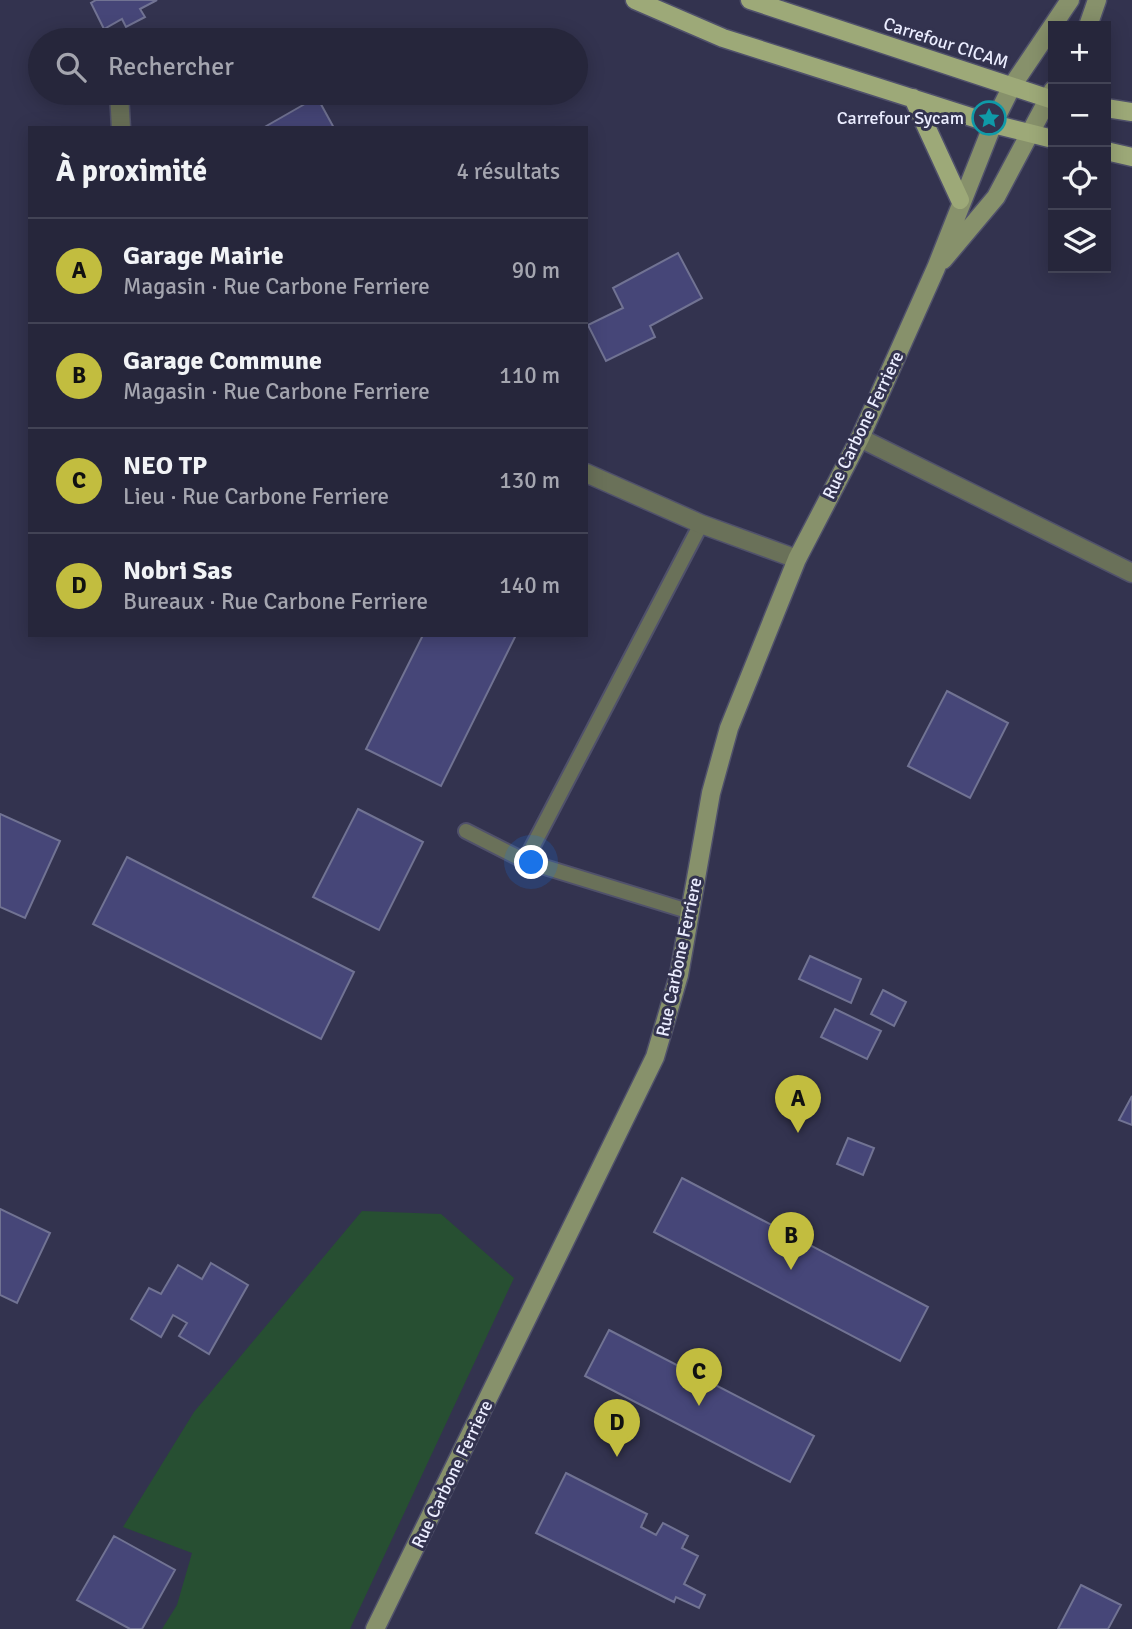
<!DOCTYPE html>
<html lang="fr">
<head>
<meta charset="utf-8">
<style>
	:root { --surface:#26263b; --page:#323246; --text:#f1f3f6; --muted:#a4a5af; --line:#424355; --accent:#c2bd3f }
	body { margin:0; font-family:Signika,sans-serif; background:var(--page); color:var(--text) }
	.controls { position:absolute; right:21px; top:21px; display:grid; overflow:hidden; border-radius:0px; box-shadow:0 4px 18px #0003 }
	.controls button { width:63px; height:63px; display:grid; place-items:center; padding:0; border:0; border-bottom:2px solid var(--line); background:var(--surface); color:var(--text); font:35px sans-serif }
	.you { position:absolute; left:532px; top:863px; width:24px; height:24px; margin:-18px; border:5px solid #fff; border-radius:50%; background:#1a73e8; box-shadow:0 0 0 10px #1a73e833 }
	.badge { display:grid; place-items:center; width:46px; height:46px; border-radius:50%; background:var(--accent); color:#111; font-size:23px; font-weight:700 }
	.pin { position:absolute; translate:-50% -58px; filter:drop-shadow(0 2px 4px #0008) }
	.pin::after { content:''; position:absolute; top:37px; width:24px; height:21px; background:inherit; clip-path:polygon(0 0,100% 0,50% 100%) }
	.list { margin:0; padding:0; list-style:none }
	h2 { display:flex; justify-content:space-between; align-items:center; height:91px; margin:0; padding:0 28px; font-size:30px }
	h2 small { font-size:23px; font-weight:400; color:var(--muted) }
	.list li { display:grid; grid-template-columns:46px 1fr auto; gap:21px; align-items:center; box-sizing:border-box; height:105px; padding:0 28px; border-top:2px solid var(--line) }
	.list b { display:block; font-size:26px; white-space:nowrap }
	.list p { margin:0; font-size:23px; white-space:nowrap; color:var(--muted) }
	.list em { font-size:23px; font-style:normal; color:var(--muted) }
	.icon { flex:none; width:38px; height:38px; fill:none; stroke:currentColor; stroke-width:2; stroke-linecap:round; stroke-linejoin:round }
	.map { position:relative; flex:none; width:1132px; height:1629px; overflow:hidden }
	.search { position:absolute; background:var(--surface); box-shadow:0 4px 18px #0003; left:28px; top:28px; width:560px; height:77px; display:flex; align-items:center; gap:18px; box-sizing:border-box; padding:0 24px; border-radius:38px; color:var(--muted); font-size:26px }
	.panel { position:absolute; background:var(--surface); box-shadow:0 4px 18px #0003; left:28px; top:126px; width:560px; height:511px; border-radius:0px }
	.map>svg:first-child { display:block }
	.green { fill:#274f32 }
	.building { fill:#464678; stroke:#717393; stroke-width:2 }
	.lines { fill:none; stroke-linecap:round; stroke-linejoin:round }
	.lane-casing { stroke:#50516b; stroke-width:18 }
	.street-casing { stroke:#50516b; stroke-width:21 }
	.secondary-casing { stroke:#50516b; stroke-width:21 }
	.primary-casing { stroke:#50516b; stroke-width:21 }
	.lane { stroke:#6a7159; stroke-width:14 }
	.street { stroke:#6a7159; stroke-width:18 }
	.secondary { stroke:#87916b; stroke-width:18 }
	.primary { stroke:#9da978; stroke-width:18 }
	.labels { text-anchor:middle; dominant-baseline:central; stroke-width:6; stroke-linejoin:round; paint-order:stroke }
	.street-label { font-size:18px; fill:#ebedff; stroke:#33334f }
	.poi-label { font-size:18px; fill:#ebedff; stroke:#33334f; text-anchor:end }
</style>
</head>
<body>
<div class="map">
<svg width="1132" height="1629" viewBox="0 0 1132 1629">
	<rect width="100%" height="100%" fill="#33334f"/>
	<!-- green -->
	<path class="green" d="M362,1211l79,3 73,64 -164,351h-188l15,-24 15,-52 -69,-26 71,-115z"/>
	<!-- building -->
	<path class="building" d="M96,0h61l-17,9 5,8 -19,10 -4,-8 -18,10 -13,-26z
		M317,97l17,31h-71z
		M678,253l24,45 -52,28 5,11 -49,24 -18,-36 35,-17 -10,-20z
		M423,635h93l-75,151 -75,-37z
		M947,691l61,32 -38,75 -62,-32z
		M358,809l65,33 -44,88 -66,-33z
		M0,814l60,27 -35,77 -25,-11z
		M127,857l227,115 -33,67 -228,-115z
		M810,956l51,23 -10,24 -52,-24z
		M883,990l23,12 -12,24 -23,-12z
		M835,1009l46,22 -14,28 -46,-22z
		M1132,1096v29l-13,-5z
		M848,1138l26,10 -11,27 -26,-11z
		M682,1178l246,129 -28,54 -246,-129z
		M0,1209l50,24 -33,70 -17,-8z
		M211,1263l37,22 -39,69 -30,-18 8,-13 -14,-8 -12,22 -30,-18 18,-31 12,6 17,-29 24,14z
		M609,1330l205,106 -24,46 -205,-106z
		M566,1473l81,41 -6,13 15,8 7,-12 25,13 -6,12 16,8 -14,28 21,11 -6,13 -23,-11 -2,5 -138,-69z
		M114,1536l61,34 -33,59h-12l-53,-29z
		M1081,1585l40,20 -13,24h-50z"/>
	<g class="lines">
		<defs>
			<path id="lane" d="M466,831l59,30 166,51
				M525,861l176,-337"/>
			<path id="street" d="M119,93l2,35
				M860,438l272,135
				M586,473l115,51 96,35"/>
			<path id="secondary" d="M1088,26l9,-26
				M943,260l53,-63 57,-107
				M375,1629l280,-572 24,-82 32,-182 18,-65 68,-169 63,-121 76,-170 57,-144 19,-38 58,-86"/>
			<path id="primary" d="M635,0l88,38 270,86 60,15
				M750,0l303,100
				M913,98l47,102
				M1106,108l26,4
				M1106,151l26,6"/>
		</defs>
		<!-- lane casing -->
		<use href="#lane" class="lane-casing"/>
		<!-- street casing -->
		<use href="#street" class="street-casing"/>
		<!-- secondary casing -->
		<use href="#secondary" class="secondary-casing"/>
		<!-- primary casing -->
		<use href="#primary" class="primary-casing"/>
		<!-- lane -->
		<use href="#lane" class="lane"/>
		<!-- street -->
		<use href="#street" class="street"/>
		<!-- secondary -->
		<use href="#secondary" class="secondary"/>
		<!-- primary -->
		<use href="#primary" class="primary"/>
	</g>
	<!-- icons -->
	<defs>
		<symbol id="sight-ring" viewBox="-11 -11 22 22"><circle r="9.5" fill="#33334f" stroke="#0f9aa8" stroke-width="1.5"/><path d="M0-6L1.8-2.2L6-1.7L2.9 1.2L3.7 5.4L0 3.3L-3.7 5.4L-2.9 1.2L-6-1.7L-1.8-2.2Z" fill="#0f9aa8"/></symbol>
	</defs>
	<g fill-rule="evenodd">
		<use href="#sight-ring" x="970" y="99" width="38" height="38"/>
	</g>
	<g class="labels">
		<!-- street labels -->
		<g class="street-label">
			<text transform="translate(946 43) rotate(18)">Carrefour CICAM</text>
			<text transform="translate(863 425) rotate(-64)">Rue Carbone Ferriere</text>
			<text transform="translate(679 957) rotate(-78)">Rue Carbone Ferriere</text>
			<text transform="translate(452 1474) rotate(-64)">Rue Carbone Ferriere</text>
		</g>
		<!-- poi labels -->
		<g class="poi-label">
			<text x="964" y="118">Carrefour Sycam</text>
		</g>
	</g>
</svg>
<div class="controls">
<button>+</button>
<button>−</button>
<button><svg class="icon" aria-label="locate" viewBox="0 0 24 24"><circle cx="12" cy="12" r="6"/><path d="M12 2v4M12 18v4M2 12h4M18 12h4"/></svg></button>
<button><svg class="icon" aria-label="layers" viewBox="0 0 24 24"><path d="M12 4l9 5-9 5-9-5zM3 14l9 5 9-5"/></svg></button>
</div>
<div class="you"></div>
<div class="pin badge" style="left:798px;top:1133px">A</div>
<div class="pin badge" style="left:791px;top:1270px">B</div>
<div class="pin badge" style="left:699px;top:1406px">C</div>
<div class="pin badge" style="left:617px;top:1457px">D</div>
<div class="search"><svg class="icon" aria-label="search" viewBox="0 0 24 24"><circle cx="10" cy="10" r="6"/><path d="M15 15l6 6"/></svg>Rechercher</div>
<section class="panel">
<h2>À proximité<small>4 résultats</small></h2>
<ul class="list">
<li><span class="badge">A</span><div><b>Garage Mairie</b><p>Magasin · Rue Carbone Ferriere</p></div><em>90 m</em></li>
<li><span class="badge">B</span><div><b>Garage Commune</b><p>Magasin · Rue Carbone Ferriere</p></div><em>110 m</em></li>
<li><span class="badge">C</span><div><b>NEO TP</b><p>Lieu · Rue Carbone Ferriere</p></div><em>130 m</em></li>
<li><span class="badge">D</span><div><b>Nobri Sas</b><p>Bureaux · Rue Carbone Ferriere</p></div><em>140 m</em></li>
</ul>
</section>
</div>
</body>
</html>
